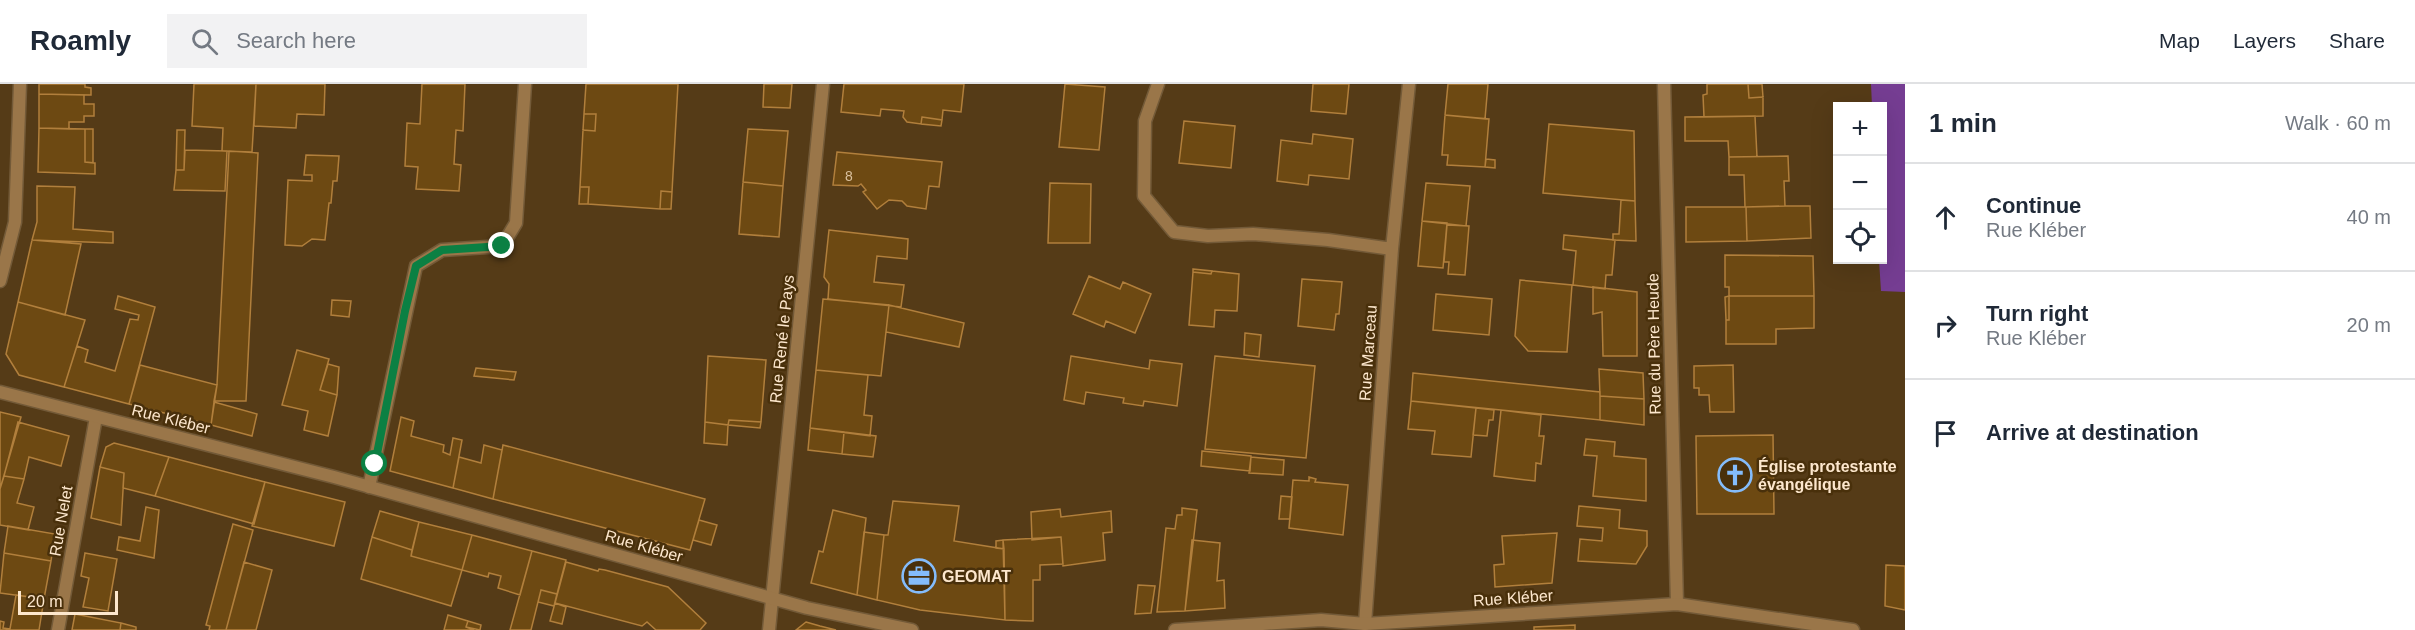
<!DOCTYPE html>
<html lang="en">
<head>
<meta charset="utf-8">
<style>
	:root { --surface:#fff; --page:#f2f2f3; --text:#1f2937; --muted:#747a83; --line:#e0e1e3 }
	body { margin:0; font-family:Arial,sans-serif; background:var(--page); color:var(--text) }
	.controls { position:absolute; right:18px; top:18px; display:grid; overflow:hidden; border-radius:0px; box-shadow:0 6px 24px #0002 }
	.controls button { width:54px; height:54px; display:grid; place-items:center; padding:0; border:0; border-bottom:2px solid var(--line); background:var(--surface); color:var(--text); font:30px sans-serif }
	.scale { position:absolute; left:18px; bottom:15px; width:100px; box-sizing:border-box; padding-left:6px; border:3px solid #fde7cd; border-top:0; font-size:16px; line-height:21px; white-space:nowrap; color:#fde7cd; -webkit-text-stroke:4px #49300b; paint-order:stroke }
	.stop { position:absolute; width:18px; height:18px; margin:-14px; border:4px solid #0b8043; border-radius:50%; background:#fff }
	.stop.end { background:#0b8043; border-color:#fff; box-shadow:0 2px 6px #0008 }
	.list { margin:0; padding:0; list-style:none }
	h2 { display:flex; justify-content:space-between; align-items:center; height:78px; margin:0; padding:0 24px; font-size:26px }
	h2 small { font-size:20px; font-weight:400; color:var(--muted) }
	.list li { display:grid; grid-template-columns:39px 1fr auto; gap:18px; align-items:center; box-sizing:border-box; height:108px; padding:0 24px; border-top:2px solid var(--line) }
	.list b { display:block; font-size:22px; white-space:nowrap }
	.list p { margin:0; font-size:20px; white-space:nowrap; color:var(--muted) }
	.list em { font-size:20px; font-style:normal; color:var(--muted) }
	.icon { flex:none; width:33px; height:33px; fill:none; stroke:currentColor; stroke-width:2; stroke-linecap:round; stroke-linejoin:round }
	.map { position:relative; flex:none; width:1905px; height:546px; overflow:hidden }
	header { display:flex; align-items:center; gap:36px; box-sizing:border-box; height:84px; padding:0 30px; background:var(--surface); border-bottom:2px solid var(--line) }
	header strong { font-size:28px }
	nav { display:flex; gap:33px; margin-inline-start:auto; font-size:21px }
	.search { width:420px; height:54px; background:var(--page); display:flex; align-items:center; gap:15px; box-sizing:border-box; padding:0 21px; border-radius:0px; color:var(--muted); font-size:22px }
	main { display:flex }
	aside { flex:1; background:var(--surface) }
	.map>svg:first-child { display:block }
	.green { fill:#753d92 }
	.building { fill:#6d4912; stroke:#b17f3c; stroke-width:1.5 }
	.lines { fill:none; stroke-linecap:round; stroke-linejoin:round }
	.minor-casing { stroke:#735a38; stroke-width:15 }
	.tertiary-casing { stroke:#735a38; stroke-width:15 }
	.minor { stroke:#9a7649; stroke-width:12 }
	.tertiary { stroke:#9a7649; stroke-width:12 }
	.route { stroke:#0b8043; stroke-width:8 }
	.labels { text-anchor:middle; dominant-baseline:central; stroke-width:5; stroke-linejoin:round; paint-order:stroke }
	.number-label { font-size:14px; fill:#d9c09e }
	.street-label { font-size:16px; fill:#fde7cd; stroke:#49300b }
	.poi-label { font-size:16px; font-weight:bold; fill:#fde7cd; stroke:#49300b; text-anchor:start }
</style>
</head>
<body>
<header>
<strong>Roamly</strong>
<div class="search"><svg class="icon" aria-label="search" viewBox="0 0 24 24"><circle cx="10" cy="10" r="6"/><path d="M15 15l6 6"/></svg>Search here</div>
<nav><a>Map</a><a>Layers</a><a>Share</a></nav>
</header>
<main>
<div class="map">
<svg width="1905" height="546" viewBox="0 0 1905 546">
	<rect width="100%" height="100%" fill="#553b17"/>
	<!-- green -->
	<path class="green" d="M1871,0h34v208l-24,-1 -2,-31h3v-154h-10z"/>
	<!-- building -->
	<path class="building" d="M39,0h46v3l6,1v7l-52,-1z
		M194,0h62l-4,68 -30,-1 1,-23 -31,-2z
		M256,0h69l-1,31 -27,-1 -1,14 -42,-2z
		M422,0h43l-2,47 -7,-1 -2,34 7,1 -2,26 -43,-2 2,-22 -13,-1 2,-43 13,1z
		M586,0h92l-6,108 -11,-1 -1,18 -72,-5 1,-17h-9l3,-57 12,1 1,-17h-12z
		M764,0h28l-2,24 -27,-1z
		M844,0h120l-3,28 -18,-2 -1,10 -20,-3 -1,7 -14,-2 -4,-5 1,-6 -23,-2 -1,7 -39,-4z
		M1065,0l40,3 -6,63 -40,-3z
		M1313,0h36l-3,30 -35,-3z
		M1448,0h40l-3,35 -40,-4z
		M1707,0h41l1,14 14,-1v19l-59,1 -1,-22 4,-1z
		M1748,0h14l1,13 -14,1z
		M39,10l45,1v9h10v12h-10v6h-15v7l-30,-1z
		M584,30h12l-1,17 -12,-1z
		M1445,31l44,4 -4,48 -38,-2 1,-10h-6z
		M1755,32l2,41h-28l-1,-16h-43v-24z
		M922,33l20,3 -1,6 -20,-2z
		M1184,37l51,5 -4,42 -52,-5z
		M1549,40l85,7 1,70 -92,-8z
		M39,44l46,1v33l10,1v11l-57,-2z
		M85,45h8v34l-8,-1z
		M748,45l40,2 -5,55 -40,-4z
		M177,46h8l-1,40h-8z
		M1313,50l40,5 -4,40 -40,-4 -1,10 -31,-4 4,-41 31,4z
		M185,66l42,1 -2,40 -51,-1 2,-20h8z
		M229,67l29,2 -12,248h-32l3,-16z
		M837,68l105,10 -3,25 -10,-1 -3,23 -19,-3 -5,-5 -13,-1 -12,9 -14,-17 3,-2 -5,-6 -3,2 -25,-1z
		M306,71l33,1 -2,25h-4l-2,22h-2l-4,37 -13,-1 -10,7 -17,-1 3,-65 24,1v-6h-8z
		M1788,72l1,25h-5l1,25 -40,1 -1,-32h-15v-18z
		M1486,75l9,1v8l-10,-1z
		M743,98l40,4 -4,51 -40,-3z
		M1050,99l41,1 -1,59h-42z
		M1426,99l44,3 -4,40 -44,-5z
		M37,102l38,1 -2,42 40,3v11l-81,-3 5,-18z
		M580,103h9l-1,17h-9z
		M661,107l11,1 -1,17h-11z
		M1621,116l14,1 1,40 -23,-1v-6h6z
		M1785,122h25l1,32 -64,3 -1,-34z
		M1686,123h60l1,34 -61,1z
		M1422,137l25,2 -4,45 -25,-2z
		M1447,141l22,1 -4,49 -17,-1 1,-12h-5z
		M829,146l79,9 -1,20 -30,-3 -3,26 30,3 -3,22 -73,-8 1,-15 -5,-7z
		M1564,151l51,5 -3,35h-6l-1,14 -32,-4 3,-34 -13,-2z
		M32,156l49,4 -16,71 -47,-13z
		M1725,171l88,1 1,40h-85v-9h-4z
		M1193,185l19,2 -1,3 -18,-2z
		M1212,187l27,3 -2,37 -22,-1 -1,17 -25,-2 4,-53 18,2z
		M1089,192l31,13 3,-7 28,12 -16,39 -29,-12 -2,6 -31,-13z
		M1302,195l40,3 -3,32h-3l-2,16 -36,-4z
		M1520,196l52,5 -5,67 -39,-1 -13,-15z
		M1593,203l44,5v64h-34l-1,-44 -9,2z
		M1436,210l56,5 -3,36 -56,-5z
		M118,212l37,11 -26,97 -65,-17 13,-41 11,4 -3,12 30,9 15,-52 8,1 1,-5 -24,-6z
		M1729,212h85v32l-38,1v15h-50v-24h3z
		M1729,212v24h-3l-1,-23z
		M823,215l66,6 -8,71 -65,-6z
		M332,216l19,1 -2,16 -18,-2z
		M18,218l67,18 -21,67 -45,-12 -13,-21z
		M889,221l75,18 -5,24 -73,-15z
		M1245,249l16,2 -2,22 -15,-2z
		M297,266l32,9 -9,31 17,5 -9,41 -24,-6 4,-19 -26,-6z
		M708,272l58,4 -5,62 -32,-2 -1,5 -23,-3z
		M1071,272l78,13 1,-9 32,4 -5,42 -33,-5 -1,5 -20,-3 1,-5 -38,-6 -2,12 -20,-4z
		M1215,272l100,10 -9,92 -101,-9z
		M328,280l11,3 -2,28 -17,-5z
		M140,281l77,20 -6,40 -82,-21z
		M1733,281l1,47h-24l-1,-17h-10v-7h-5v-22z
		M476,284l40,4 -2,8 -40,-4z
		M1599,285l44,4 1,26 -44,-3z
		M816,286l52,5 -4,40 8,1 -2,20 -60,-8z
		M1413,289l187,19v28l-189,-19z
		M1600,312l44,3v26l-44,-5z
		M1411,317l65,7 -5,49 -39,-3 3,-23 -27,-2z
		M214,318l43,12 -5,22 -41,-11z
		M1476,324l18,2 -1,10h-4l-2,16 -14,-1z
		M1501,326l40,5 -2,21h5l-3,28 -5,-1 -1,18 -41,-5z
		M0,328l21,5 -21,72z
		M401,333l13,4 -3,15 33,9 -1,7 7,3 3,-17 9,2 -9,48 -63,-17z
		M729,336l32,2 -1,6 -32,-3z
		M18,338l51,14 -8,30 -32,-9 -5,22 -20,-3z
		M705,338l23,3 -1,20 -23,-2z
		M810,344l34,4 -2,22 -34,-4z
		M844,348l32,4 -3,21 -31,-3z
		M1773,351l1,79h-77l-1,-78z
		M1586,355l29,3 -1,14 32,3v42l-53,-5 4,-40 -13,-1z
		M114,359l55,14 -14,39 -32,-8 1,-15 -24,-6 6,-20z
		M484,361l18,5 -9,49 -40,-11 6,-31 22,6z
		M503,361l202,54 -15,51 -197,-51z
		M1202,367l49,5 -1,15 -49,-5z
		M169,373l96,25 -11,42 -99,-28z
		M1251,373l33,3 -1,15 -34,-2z
		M100,383l24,6 -3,52 -30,-7z
		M4,392l20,3 -7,24 17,4 -6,23 -28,-5v-36z
		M1309,393l7,2 -1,3 33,3 -5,50 -54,-7 4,-48 16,1z
		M265,398l80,20 -11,44 -82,-20z
		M1281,412l11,1 -2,22h-11z
		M893,417l66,5 -5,35 50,8 1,71 -85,-10 -43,-10 7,-65h4z
		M1579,422l41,4 -1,18 28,3v15l-11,18 -58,-3 2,-22 22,2 1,-13 -26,-2z
		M146,423l13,3 -5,48 -37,-8 2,-13 21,4z
		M1182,424l15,2 -12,101 -28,1 9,-84 9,1 2,-14h5z
		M1060,425l1,8 50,-6 1,21 -9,1 2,27 -42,6 -2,-29 -29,3 -1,-28z
		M833,426l33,8 -9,77 -46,-12 8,-32 4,1z
		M380,427l39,11 -7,28 -40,-13z
		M699,436l18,5 -6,20 -18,-5z
		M419,438l53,13 -10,35 -51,-14z
		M233,440l20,6 -27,100h-17l1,-4 -4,-1z
		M8,442l47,8 -4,27 -47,-8z
		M864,448l20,3 -7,65 -20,-5z
		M1557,449l-5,50 -57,4 -1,-22 10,-1 -2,-28z
		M472,451l60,16 -12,44 -22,-7 3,-12 -12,-3 -1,4 -26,-7z
		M372,453l40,13 -1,6 51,14 -11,36 -90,-27z
		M1061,453l2,27 -23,1v15h-7v41l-28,-1 -2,-80z
		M1003,456l1,9 -8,-1v-7z
		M1192,456l28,3 -3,38 7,-1 1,28 -40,3z
		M532,467l34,9 -9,34 -16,-4 -10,40h-21z
		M4,469l47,8 -7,38 -44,-6z
		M85,469l32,6 -9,52 -25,-4 6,-29 -8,-2z
		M244,478l28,8 -16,60h-30z
		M566,478l32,9 1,-2 6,1 63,17 38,36 -6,7h-44l-9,-8 -5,4 -87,-23z
		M1886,481l19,1v44l-20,-4z
		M1138,501l17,1 -4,27 -16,1z
		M541,506l16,4 -3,12 -16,-4z
		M16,511l28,4 -5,31h-39v-9l4,1 -1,6 7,1z
		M555,519l11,4 -4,17 -12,-3z
		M75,530l46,9 -1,7h-48z
		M448,531l20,6 -2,6 8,3h-30z
		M468,537l13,4 -1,5 -14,-3z
		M806,538l14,4 16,4h-40z
		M121,539l15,4v3h-16z
		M1575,541v5h-41v-3z"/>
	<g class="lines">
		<defs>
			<path id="minor" d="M1158,0l-13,37 -1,75 30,36 34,4 45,-2 75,6 64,9
				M1664,0l13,520
				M0,197l15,-59 5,-138
				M369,403l47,-221 26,-16 60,-4 14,-23 9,-139
				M1365,540l27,-375 17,-165
				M58,546l38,-213
				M769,546l54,-546"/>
			<path id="tertiary" d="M0,308l334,85 473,131 105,22
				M1175,546l146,-10 44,4 312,-20 176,26"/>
		</defs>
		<!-- minor casing -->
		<use href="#minor" class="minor-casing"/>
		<!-- tertiary casing -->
		<use href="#tertiary" class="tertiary-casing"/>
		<!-- minor -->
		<use href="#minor" class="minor"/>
		<!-- tertiary -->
		<use href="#tertiary" class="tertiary"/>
	</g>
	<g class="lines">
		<!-- route -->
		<path class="route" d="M375,380l30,-153 11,-45 26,-16 60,-4"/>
	</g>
	<!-- icons -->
	<defs>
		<symbol id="church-ring" viewBox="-11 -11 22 22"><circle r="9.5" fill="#49300b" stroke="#84bcfb" stroke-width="1.5"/><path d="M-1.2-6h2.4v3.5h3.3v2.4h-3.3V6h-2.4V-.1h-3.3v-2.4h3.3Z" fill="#84bcfb"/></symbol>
		<symbol id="office-ring" viewBox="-11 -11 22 22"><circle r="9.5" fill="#49300b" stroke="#84bcfb" stroke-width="1.5"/><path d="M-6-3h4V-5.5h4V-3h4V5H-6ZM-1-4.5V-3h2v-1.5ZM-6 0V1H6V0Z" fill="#84bcfb"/></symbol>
	</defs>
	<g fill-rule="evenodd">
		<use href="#church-ring" x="1716" y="372" width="38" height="38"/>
		<use href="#office-ring" x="900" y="473" width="38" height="38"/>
	</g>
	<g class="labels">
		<!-- number labels -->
		<g class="number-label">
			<text x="849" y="92">8</text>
		</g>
		<!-- street labels -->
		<g class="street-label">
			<text transform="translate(782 255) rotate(-84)">Rue René le Pays</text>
			<text transform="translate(1654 260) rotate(-91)">Rue du Père Heude</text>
			<text transform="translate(1368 269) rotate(-86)">Rue Marceau</text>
			<text transform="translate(171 335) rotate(14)">Rue Kléber</text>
			<text transform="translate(61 437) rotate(-80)">Rue Nelet</text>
			<text transform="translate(644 462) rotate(16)">Rue Kléber</text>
			<text transform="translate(1513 514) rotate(-4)">Rue Kléber</text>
		</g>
		<!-- poi labels -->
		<g class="poi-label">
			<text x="1758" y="382">Église protestante<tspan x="1758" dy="18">évangélique</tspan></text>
			<text x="942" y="492">GEOMAT</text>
		</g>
	</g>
</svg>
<div class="controls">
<button>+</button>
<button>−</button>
<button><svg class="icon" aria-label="locate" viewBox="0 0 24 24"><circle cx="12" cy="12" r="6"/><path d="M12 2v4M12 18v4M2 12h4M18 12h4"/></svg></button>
</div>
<div class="scale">20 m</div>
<div class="stop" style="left:375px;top:380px"></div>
<div class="stop end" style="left:502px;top:162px"></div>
</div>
<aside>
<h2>1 min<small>Walk · 60 m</small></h2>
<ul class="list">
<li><svg class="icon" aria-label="ahead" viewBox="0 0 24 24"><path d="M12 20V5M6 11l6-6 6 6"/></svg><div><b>Continue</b><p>Rue Kléber</p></div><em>40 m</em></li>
<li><svg class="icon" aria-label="right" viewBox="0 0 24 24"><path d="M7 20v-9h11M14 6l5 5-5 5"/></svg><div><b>Turn right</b><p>Rue Kléber</p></div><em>20 m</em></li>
<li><svg class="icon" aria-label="arrive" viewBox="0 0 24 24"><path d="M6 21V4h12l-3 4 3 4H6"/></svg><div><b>Arrive at destination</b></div></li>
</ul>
</aside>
</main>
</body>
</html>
